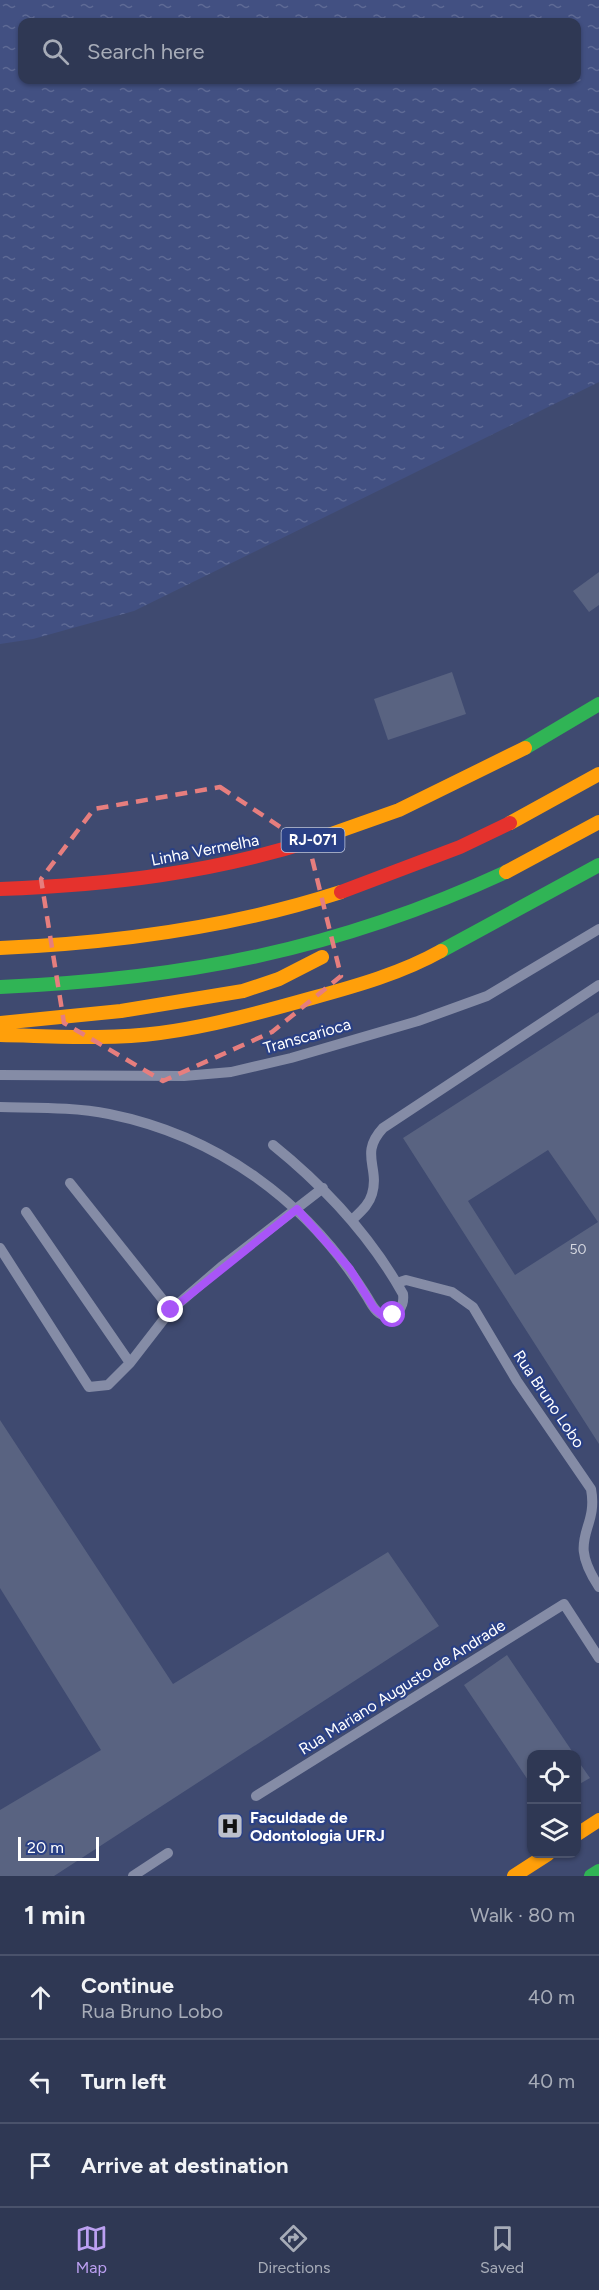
<!DOCTYPE html>
<html lang="en">
<head>
<meta charset="utf-8">
<style>
	:root { --surface:#2f3854; --page:#373f5a; --text:#f1f3f6; --muted:#a7acb8; --line:#4a526b; --accent:#bca0f2 }
	body { margin:0; font-family:Figtree,sans-serif; background:var(--page); color:var(--text) }
	.controls { position:absolute; right:18px; bottom:18px; display:grid; overflow:hidden; border-radius:12px; box-shadow:0 2px 4px #0004 }
	.controls button { width:54px; height:54px; display:grid; place-items:center; padding:0; border:0; border-bottom:2px solid var(--line); background:var(--surface); color:var(--text); font:30px sans-serif }
	.scale { position:absolute; left:18px; bottom:15px; width:81px; box-sizing:border-box; padding-left:6px; border:3px solid #fff; border-top:0; font-size:16px; line-height:21px; white-space:nowrap; color:#fff; -webkit-text-stroke:4px #2a4085; paint-order:stroke }
	.stop { position:absolute; width:18px; height:18px; margin:-14px; border:4px solid #a855f7; border-radius:50%; background:#fff }
	.stop.end { background:#a855f7; border-color:#fff; box-shadow:0 2px 6px #0008 }
	.list { margin:0; padding:0; list-style:none }
	h2 { display:flex; justify-content:space-between; align-items:center; height:78px; margin:0; padding:0 24px; font-size:26px }
	h2 small { font-size:20px; font-weight:400; color:var(--muted) }
	.list li { display:grid; grid-template-columns:39px 1fr auto; gap:18px; align-items:center; box-sizing:border-box; height:84px; padding:0 24px; border-top:2px solid var(--line) }
	.list b { display:block; font-size:22px; white-space:nowrap }
	.list p { margin:0; font-size:20px; white-space:nowrap; color:var(--muted) }
	.list em { font-size:20px; font-style:normal; color:var(--muted) }
	.icon { flex:none; width:33px; height:33px; fill:none; stroke:currentColor; stroke-width:2; stroke-linecap:round; stroke-linejoin:round }
	.map { position:relative; flex:none; width:599px; height:1876px; overflow:hidden }
	.search { position:absolute; background:var(--surface); box-shadow:0 2px 4px #0004; left:18px; right:18px; top:18px; height:66px; display:flex; align-items:center; gap:15px; box-sizing:border-box; padding:0 21px; border-radius:12px; color:var(--muted); font-size:22px }
	.sheet { height:330px; background:var(--surface) }
	nav { display:flex; justify-content:space-around; align-items:center; box-sizing:border-box; height:84px; border-top:2px solid var(--line); background:var(--surface); font-size:16px; color:var(--muted) }
	nav a { display:grid; justify-items:center; gap:3px }
	nav .on { color:var(--accent) }
	.map>svg:first-child { display:block }
	.water { fill:url(#water-ripples); fill-rule:evenodd }
	.building { fill:#596381; fill-rule:evenodd }
	.lines { fill:none; stroke-linecap:round; stroke-linejoin:round }
	.lane { stroke:#858ca6; stroke-width:10 }
	.fast { stroke:#30b455; stroke-width:14 }
	.slow { stroke:#ff9f0a; stroke-width:14 }
	.jam { stroke:#e5322d; stroke-width:14 }
	.route { stroke:#a855f7; stroke-width:8 }
	.marked { fill:none; stroke:#e67e7e; stroke-width:4.5; stroke-dasharray:12 8; stroke-linejoin:round }
	.labels { text-anchor:middle; dominant-baseline:central; stroke-width:4.5; stroke-linejoin:round; paint-order:stroke }
	.number-label { font-size:14px; fill:#d6d8e0 }
	.shield { fill:#2a4085; stroke:#bfc6da; stroke-width:1.5 }
	.shield-label { font-size:15px; font-weight:bold; fill:#fff }
	.street-label { font-size:16px; fill:#fff; stroke:#2a4085 }
	.poi-label { font-size:16px; font-weight:bold; fill:#fff; stroke:#2a4085; text-anchor:start }
</style>
</head>
<body>
<div class="map">
<svg width="599" height="1876" viewBox="0 0 599 1876">
	<defs>
		<pattern id="water-ripples" width="26" height="14" patternUnits="userSpaceOnUse" patternTransform="scale(1.5)"><rect width="26" height="14" fill="#425082"/><path d="M2 4q2-2 4 0t4 0M15 11q2-2 4 0t4 0" fill="none" stroke="#5e6a95"/></pattern>
	</defs>
	<rect width="100%" height="100%" fill="#3f4a70"/>
	<!-- water -->
	<path class="water" d="M0,0h599v382l-465,229 -101,28 -33,5zM22,22h554v58h-554z"/>
	<!-- building -->
	<path class="building" d="M599,572v33l-10,7 -16,-21z
		M452,672l14,42 -78,26 -14,-41z
		M599,1012v432l-196,-306zM548,1150l50,72 -83,53 -47,-74z
		M0,1420l173,264 215,-132 51,74 -385,250h-54v-66l101,-60 -101,-162z
		M507,1655l67,99h-42v32l-68,-101z
		M576,1758l14,20 -14,8z"/>
	<g class="lines">
		<!-- lane -->
		<path class="lane" d="M0,1075l184,1 47,-4 60,-14 127,-37 69,-25 112,-67
			M0,1107c36,1 74,0 109,7 109,22 198,87 257,181 4,6 7,14 13,18 15,10 26,-5 24,-19 -33,-59 -78,-107 -130,-149
			M70,1183l101,127
			M26,1212l104,151
			M352,1220c8,-8 17,-15 20,-26 8,-27 -13,-40 11,-66l216,-143
			M0,1248l89,139 19,-2 22,-22 41,-53 50,-43 102,-79
			M397,1283l9,-3 46,12 21,15 44,74 74,108c8,43 -26,47 8,98
			M256,1796l308,-192 35,54
			M133,1876l35,-23"/>
		<!-- fast -->
		<path class="fast" d="M525,748l74,-44
			M441,951l158,-86
			M0,987c185,-8 337,-37 506,-115
			M591,1876l8,-5"/>
		<!-- slow -->
		<path class="slow" d="M510,823l89,-49
			M317,839l82,-29 126,-62
			M506,872l93,-50
			M0,948c116,-5 230,-20 341,-56
			M0,1023l121,-12 122,-20 36,-12 43,-22
			M0,1035c53,1 108,5 160,-2 52,-7 102,-21 152,-35 44,-12 90,-25 129,-47
			M576,1835l23,-15
			M514,1876l34,-22"/>
		<!-- jam -->
		<path class="jam" d="M0,889c109,-4 213,-16 317,-50
			M341,892l119,-45 50,-24"/>
	</g>
	<g class="lines">
		<!-- route -->
		<path class="route" d="M171,1310l126,-101 53,60 24,39 8,7h11"/>
	</g>
	<!-- marked area -->
	<path class="marked" d="M220,787l89,59 32,130 -69,56 -109,49 -99,-58 -23,-144 53,-70z"/>
	<!-- icons -->
	<defs>
		<symbol id="hospital-square" viewBox="-11 -11 22 22"><rect x="-9" y="-9" width="18" height="18" rx="4" fill="#bcc0cd" stroke="#2a4085"/><path d="M-5-5h3v3.5h4V-5h3V5h-3V1.5h-4V5h-3Z" fill="#111"/></symbol>
	</defs>
	<g fill-rule="evenodd">
		<use href="#hospital-square" x="215" y="1811" width="30" height="30"/>
	</g>
	<g class="labels">
		<!-- number labels -->
		<g class="number-label">
			<text x="578" y="1249">50</text>
		</g>
		<!-- shield labels -->
		<rect class="shield" x="281.5" y="828" width="63" height="24" rx="4.5"/>
		<g class="shield-label">
			<text x="313" y="840">RJ-071</text>
		</g>
		<!-- street labels -->
		<g class="street-label">
			<text transform="translate(205 850) rotate(-11)">Linha Vermelha</text>
			<text transform="translate(307 1036) rotate(-16)">Transcarioca</text>
			<text transform="translate(549 1399) rotate(56)">Rua Bruno Lobo</text>
			<text transform="translate(402 1687) rotate(-32)">Rua Mariano Augusto de Andrade</text>
		</g>
		<!-- poi labels -->
		<g class="poi-label">
			<text x="250" y="1817">Faculdade de<tspan x="250" dy="18">Odontologia UFRJ</tspan></text>
		</g>
	</g>
</svg>
<div class="controls">
<button><svg class="icon" aria-label="locate" viewBox="0 0 24 24"><circle cx="12" cy="12" r="6"/><path d="M12 2v4M12 18v4M2 12h4M18 12h4"/></svg></button>
<button><svg class="icon" aria-label="layers" viewBox="0 0 24 24"><path d="M12 4l9 5-9 5-9-5zM3 14l9 5 9-5"/></svg></button>
</div>
<div class="scale">20 m</div>
<div class="stop" style="left:393px;top:1315px"></div>
<div class="stop end" style="left:171px;top:1310px"></div>
<div class="search"><svg class="icon" aria-label="search" viewBox="0 0 24 24"><circle cx="10" cy="10" r="6"/><path d="M15 15l6 6"/></svg>Search here</div>
</div>
<section class="sheet">
<h2>1 min<small>Walk · 80 m</small></h2>
<ul class="list">
<li><svg class="icon" aria-label="ahead" viewBox="0 0 24 24"><path d="M12 20V5M6 11l6-6 6 6"/></svg><div><b>Continue</b><p>Rua Bruno Lobo</p></div><em>40 m</em></li>
<li><svg class="icon" aria-label="left" viewBox="0 0 24 24"><path d="M17 20v-9H6M10 6l-5 5 5 5"/></svg><div><b>Turn left</b></div><em>40 m</em></li>
<li><svg class="icon" aria-label="arrive" viewBox="0 0 24 24"><path d="M6 21V4h12l-3 4 3 4H6"/></svg><div><b>Arrive at destination</b></div></li>
</ul>
</section>
<nav>
<a class="on"><svg class="icon" aria-label="map" viewBox="0 0 24 24"><path d="M3 6l6-2 6 2 6-2v14l-6 2-6-2-6 2zM9 4v14M15 6v14"/></svg>Map</a>
<a><svg class="icon" aria-label="directions" viewBox="0 0 24 24"><path d="M12 3l9 9-9 9-9-9zM9 14v-3h6M13 9l2 2-2 2"/></svg>Directions</a>
<a><svg class="icon" aria-label="saved" viewBox="0 0 24 24"><path d="M7 4h10v16l-5-4-5 4z"/></svg>Saved</a>
</nav>
</body>
</html>
